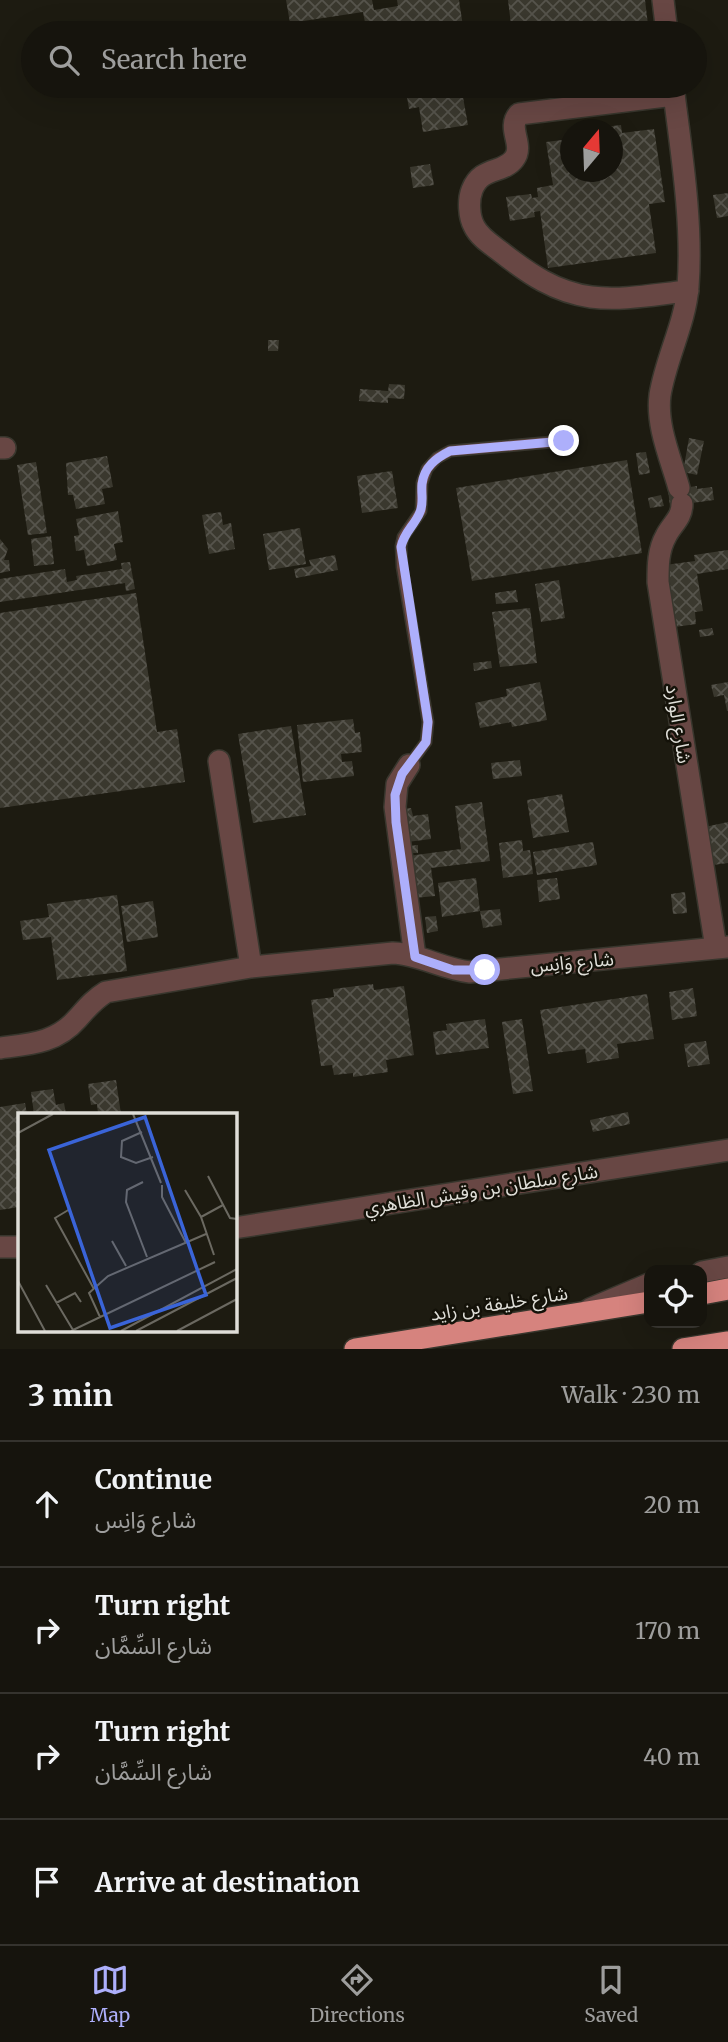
<!DOCTYPE html>
<html lang="en">
<head>
<meta charset="utf-8">
<style>
	:root { --surface:#16140d; --page:#23211b; --text:#f1f3f6; --muted:#9e9e9d; --line:#35332e; --accent:#adaffb }
	body { margin:0; font-family:Merriweather,"Noto Sans Arabic",serif; background:var(--page); color:var(--text) }
	.controls { position:absolute; right:21px; bottom:21px; display:grid; overflow:hidden; border-radius:14px; box-shadow:0 7px 28px #0002 }
	.controls button { width:63px; height:63px; display:grid; place-items:center; padding:0; border:0; border-bottom:2px solid var(--line); background:var(--surface); color:var(--text); font:35px sans-serif }
	.compass { position:absolute; left:560px; top:119px; width:63px; height:63px; border-radius:50%; background:var(--surface); box-shadow:0 7px 28px #0002; rotate:19deg }
	.stop { position:absolute; width:21px; height:21px; margin:-16px; border:5px solid #adaffb; border-radius:50%; background:#fff }
	.stop.end { background:#adaffb; border-color:#fff; box-shadow:0 2px 7px #0008 }
	.list { margin:0; padding:0; list-style:none }
	h2 { display:flex; justify-content:space-between; align-items:center; height:91px; margin:0; padding:0 28px; font-size:30px }
	h2 small { font-size:23px; font-weight:400; color:var(--muted) }
	.list li { display:grid; grid-template-columns:46px 1fr auto; gap:21px; align-items:center; box-sizing:border-box; height:126px; padding:0 28px; border-top:2px solid var(--line) }
	.list b { display:block; font-size:26px; white-space:nowrap }
	.list p { margin:0; font-size:23px; white-space:nowrap; color:var(--muted) }
	.list em { font-size:23px; font-style:normal; color:var(--muted) }
	.icon { flex:none; width:38px; height:38px; fill:none; stroke:currentColor; stroke-width:2; stroke-linecap:round; stroke-linejoin:round }
	.map { position:relative; flex:none; width:728px; height:1349px; overflow:hidden }
	.search { position:absolute; background:var(--surface); box-shadow:0 7px 28px #0002; left:21px; right:21px; top:21px; height:77px; display:flex; align-items:center; gap:18px; box-sizing:border-box; padding:0 24px; border-radius:38px; color:var(--muted); font-size:26px }
	.sheet { height:595px; background:var(--surface) }
	nav { display:flex; justify-content:space-around; align-items:center; box-sizing:border-box; height:98px; border-top:2px solid var(--line); background:var(--surface); font-size:19px; color:var(--muted) }
	nav a { display:grid; justify-items:center; gap:4px }
	nav .on { color:var(--accent) }
	.map>svg:first-child { display:block }
	.building { fill:url(#building-cross-hatch) }
	.lines { fill:none; stroke-linecap:round; stroke-linejoin:round }
	.lane-casing { stroke:#38362d; stroke-width:13 }
	.street-casing { stroke:#38362d; stroke-width:24 }
	.highway-casing { stroke:#38362d; stroke-width:24 }
	.lane { stroke:#684744; stroke-width:10 }
	.street { stroke:#684744; stroke-width:21 }
	.highway { stroke:#d6837e; stroke-width:21 }
	.route { stroke:#adaffb; stroke-width:9 }
	.labels { text-anchor:middle; dominant-baseline:central; stroke-width:5; stroke-linejoin:round; paint-order:stroke }
	.street-label { font-size:19px; fill:#dfded8; stroke:#141209 }
	.inset-road { fill:none; stroke:#6b6961; stroke-width:2 }
	.view { fill:#3a64d8; fill-opacity:0.15; stroke:#3a64d8; stroke-width:3.5 }
	.inset-edge { fill:none; stroke:#dfded8; stroke-width:3.5 }
</style>
</head>
<body>
<div class="map">
<svg width="728" height="1349" viewBox="0 0 728 1349">
	<defs>
		<pattern id="building-cross-hatch" width="8" height="8" patternUnits="userSpaceOnUse" patternTransform="scale(1.75)"><rect width="8" height="8" fill="#3a382e"/><path d="M0 0l8 8M0 8l8-8" fill="none" stroke="#56544c"/></pattern>
	</defs>
	<rect width="100%" height="100%" fill="#1d1b11"/>
	<!-- building -->
	<path class="building" d="M286,0h86l2,10 24,-4 -1,-6h62l5,33h-97l-4,-21 -73,11z
		M508,0h137l4,33h-137z
		M346,28l1,5h-25v-1z
		M415,86h29v2l17,-2 7,39 -45,7 -4,-25 -10,2 -3,-18 10,-1z
		M621,125l1,8 32,-4 11,73 -16,2 7,49 -108,15 -8,-57 -6,1 1,5 -25,4 -4,-24 25,-3 1,4 6,-1 -1,-9 16,-3 -7,-43 24,-3v33h42v-42l-16,-2z
		M430,164l4,21 -21,3 -3,-21z
		M728,193v23l-11,2 -4,-23z
		M268,340h11l-1,11h-10z
		M389,384l16,1 -1,14 -16,-1v5l-29,-2 1,-12 28,2z
		M689,438l15,3 -7,34 -14,-3z
		M646,452l4,21 -11,2 -3,-22z
		M107,456l6,31 -11,2 3,15 -29,5 -3,-14h-5l-2,-32z
		M627,460l15,93 -170,28 -16,-93z
		M36,462l11,71 -19,2 -11,-70z
		M392,471l6,37 -36,5 -5,-37z
		M697,486v3l15,-2 2,13 -44,6 -2,-16z
		M661,495l3,11 -14,2 -2,-10z
		M118,511l5,31 -9,2 3,16 -30,6 -3,-16 -8,1 -2,-15 5,-1 -3,-16z
		M221,512l2,13 8,-2 4,26 -26,5 -7,-39z
		M300,528l6,36 -37,6 -6,-36z
		M51,536l3,28 -20,2 -3,-27z
		M0,539l8,10 -4,11h5l1,11 -10,2z
		M728,550v19l-31,5 6,37 -8,1 1,12 -21,3 -10,-62 30,-4 -1,-6z
		M335,555l3,15 -42,8 -2,-9 17,-3 -2,-6z
		M130,562l5,27 -9,2 -1,-8 -125,19v-23l65,-10 2,13 10,-2 -1,-4 46,-7 -1,-6z
		M559,580l6,38 -24,4 -6,-38z
		M516,590l2,12 -22,2 -1,-11z
		M136,593l21,139 20,-3 8,53 -185,26v-195z
		M530,608l7,55 -37,4 -8,-55z
		M712,628l2,7 -14,2 -1,-7z
		M491,661l1,7 -18,3 -1,-8z
		M540,682l7,38 -35,7 -1,-5 -31,6 -5,-25 32,-7 -1,-7z
		M728,682v29h-1l-3,-16 -10,2 -3,-12z
		M353,719l2,14 5,-1 2,20 -21,2 1,8 10,-1 2,15 -51,6 -6,-57z
		M291,726l15,89 -53,8 -15,-89z
		M520,760l2,16 -29,3 -2,-16z
		M562,794l7,38 -36,6 -6,-38z
		M482,802l8,59 -59,7 4,28 -21,2 -6,-42 53,-7 -6,-43z
		M411,808l2,8 15,-2 3,25 -24,3 -4,-33z
		M728,822v41l-15,2 -8,-38z
		M522,840l1,11 7,-1 3,24 -30,4 -4,-35z
		M593,842l4,23 -60,10 -4,-23z
		M418,845v8h-8l-1,-7z
		M476,878l4,33 -38,6 -4,-34z
		M557,878l3,21 -21,3 -2,-22z
		M685,892l2,21 -14,1 -2,-20z
		M117,895l10,76 -70,9 -6,-43 -28,3 -3,-19 29,-4 -2,-13z
		M153,901l5,36 -31,5 -6,-36z
		M500,909l2,16 -19,3 -3,-17z
		M436,916l2,15 -11,2 -2,-16z
		M373,984l1,6 30,-4 10,69 -28,5 2,12 -35,5v-4l-19,2 -2,-10 -11,1 -10,-66 23,-3 -1,-8z
		M693,988l4,28 -25,4 -3,-28z
		M647,994l7,45 -37,5 2,14 -32,5 -2,-14 -37,5 -8,-44z
		M485,1019l4,29 -53,7 -3,-23 14,-2 -1,-6z
		M522,1019l11,72 -20,3 -11,-72z
		M706,1041l4,23 -22,3 -4,-23z
		M116,1080l5,34h-23l-1,-10 -6,1 -3,-21z
		M53,1089l3,16 8,-2 2,11h-32l-3,-22z
		M25,1103l2,11h-8v93l-19,3v-103z
		M628,1112l2,12 -37,8 -3,-12z"/>
	<g class="lines">
		<defs>
			<path id="lane" d="M409,765l17,-23 2,-20 -26,-155 -1,-21 2,-9 18,-26 1,-28 5,-14 10,-11 13,-7 113,-10"/>
			<path id="street" d="M663,0l4,33
				M673,86c8,64 20,137 15,201 -3,37 -22,71 -28,108 -4,31 11,64 19,93
				M674,95l-155,19c-13,14 6,31 -5,45 -11,15 -33,7 -42,31 -4,10 -3,27 2,36 5,11 18,19 27,26 28,22 54,40 90,45 32,4 66,-3 97,-6
				M0,448h5
				M682,504c0,14 -10,20 -16,32 -8,14 -8,30 -8,46l58,366
				M219,761l32,206
				M409,765l-12,19 -2,23 20,150
				M0,1048c30,-4 56,-5 77,-29 10,-11 16,-19 29,-27l145,-25 142,-14c26,1 50,16 77,19l258,-25
				M234,1228l494,-78
				M0,1247h19
				M702,1272l26,-5
				M590,1309l59,-25"/>
			<path id="highway" d="M702,1294l26,-5
				M355,1349l294,-47
				M683,1349l45,-7"/>
		</defs>
		<!-- lane casing -->
		<use href="#lane" class="lane-casing"/>
		<!-- street casing -->
		<use href="#street" class="street-casing"/>
		<!-- highway casing -->
		<use href="#highway" class="highway-casing"/>
		<!-- lane -->
		<use href="#lane" class="lane"/>
		<!-- street -->
		<use href="#street" class="street"/>
		<!-- highway -->
		<use href="#highway" class="highway"/>
	</g>
	<g class="lines">
		<!-- route -->
		<path class="route" d="M485,970h-32l-38,-13 -19,-135 -1,-27 7,-21 24,-32 2,-20 -27,-175c3,-15 14,-22 19,-35 4,-9 1,-18 2,-28 2,-17 14,-26 28,-33l114,-10"/>
	</g>
	<g class="labels">
		<!-- street labels -->
		<g class="street-label">
			<text transform="translate(679 724) rotate(81)">شارع الوارد</text>
			<text transform="translate(572 962) rotate(-5)">شارع وَانِس</text>
			<text transform="translate(481 1189) rotate(-9)">شارع سلطان بن وقيش الظاهري</text>
			<text transform="translate(499 1303) rotate(-9)">شارع خليفة بن زايد</text>
		</g>
	</g>
	<!-- overview -->
	<g transform="translate(18 1113)">
		<rect width="219" height="219" fill="#1d1b11"/>
		<path class="inset-road" d="M115,1l28,69M124,19l-20,9 -1,16 15,6 17,-6M0,20l35,-19M190,63l22,42 7,1M125,69l-16,8 -1,12 21,55M144,72v12l24,46M167,77l16,27 13,38M52,96l-15,9 39,71M183,104l22,-12M94,128l14,25M0,168l27,50M28,172l27,45M38,190l19,-10 6,9M82,204l-11,-24 19,-17 98,-42M53,218l144,-69M103,218l116,-62M118,218l101,-53M159,218l60,-32"/>
		<path class="view" d="M127,4l61,178 -96,33 -61,-178z"/>
		<rect width="219" height="219" class="inset-edge"/>
	</g>
</svg>
<div class="controls">
<button><svg class="icon" aria-label="locate" viewBox="0 0 24 24"><circle cx="12" cy="12" r="6"/><path d="M12 2v4M12 18v4M2 12h4M18 12h4"/></svg></button>
</div>
<svg class="compass" viewBox="-18 -18 36 36"><path d="M0-13l5 13h-10z" fill="#e53935"/><path d="M0 13l5-13h-10z" fill="#9e9e9d"/></svg>
<div class="stop" style="left:485px;top:970px"></div>
<div class="stop end" style="left:564px;top:441px"></div>
<div class="search"><svg class="icon" aria-label="search" viewBox="0 0 24 24"><circle cx="10" cy="10" r="6"/><path d="M15 15l6 6"/></svg>Search here</div>
</div>
<section class="sheet">
<h2>3 min<small>Walk · 230 m</small></h2>
<ul class="list">
<li><svg class="icon" aria-label="ahead" viewBox="0 0 24 24"><path d="M12 20V5M6 11l6-6 6 6"/></svg><div><b>Continue</b><p>شارع وَانِس</p></div><em>20 m</em></li>
<li><svg class="icon" aria-label="right" viewBox="0 0 24 24"><path d="M7 20v-9h11M14 6l5 5-5 5"/></svg><div><b>Turn right</b><p>شارع السِّمَّان</p></div><em>170 m</em></li>
<li><svg class="icon" aria-label="right" viewBox="0 0 24 24"><path d="M7 20v-9h11M14 6l5 5-5 5"/></svg><div><b>Turn right</b><p>شارع السِّمَّان</p></div><em>40 m</em></li>
<li><svg class="icon" aria-label="arrive" viewBox="0 0 24 24"><path d="M6 21V4h12l-3 4 3 4H6"/></svg><div><b>Arrive at destination</b></div></li>
</ul>
</section>
<nav>
<a class="on"><svg class="icon" aria-label="map" viewBox="0 0 24 24"><path d="M3 6l6-2 6 2 6-2v14l-6 2-6-2-6 2zM9 4v14M15 6v14"/></svg>Map</a>
<a><svg class="icon" aria-label="directions" viewBox="0 0 24 24"><path d="M12 3l9 9-9 9-9-9zM9 14v-3h6M13 9l2 2-2 2"/></svg>Directions</a>
<a><svg class="icon" aria-label="saved" viewBox="0 0 24 24"><path d="M7 4h10v16l-5-4-5 4z"/></svg>Saved</a>
</nav>
</body>
</html>
